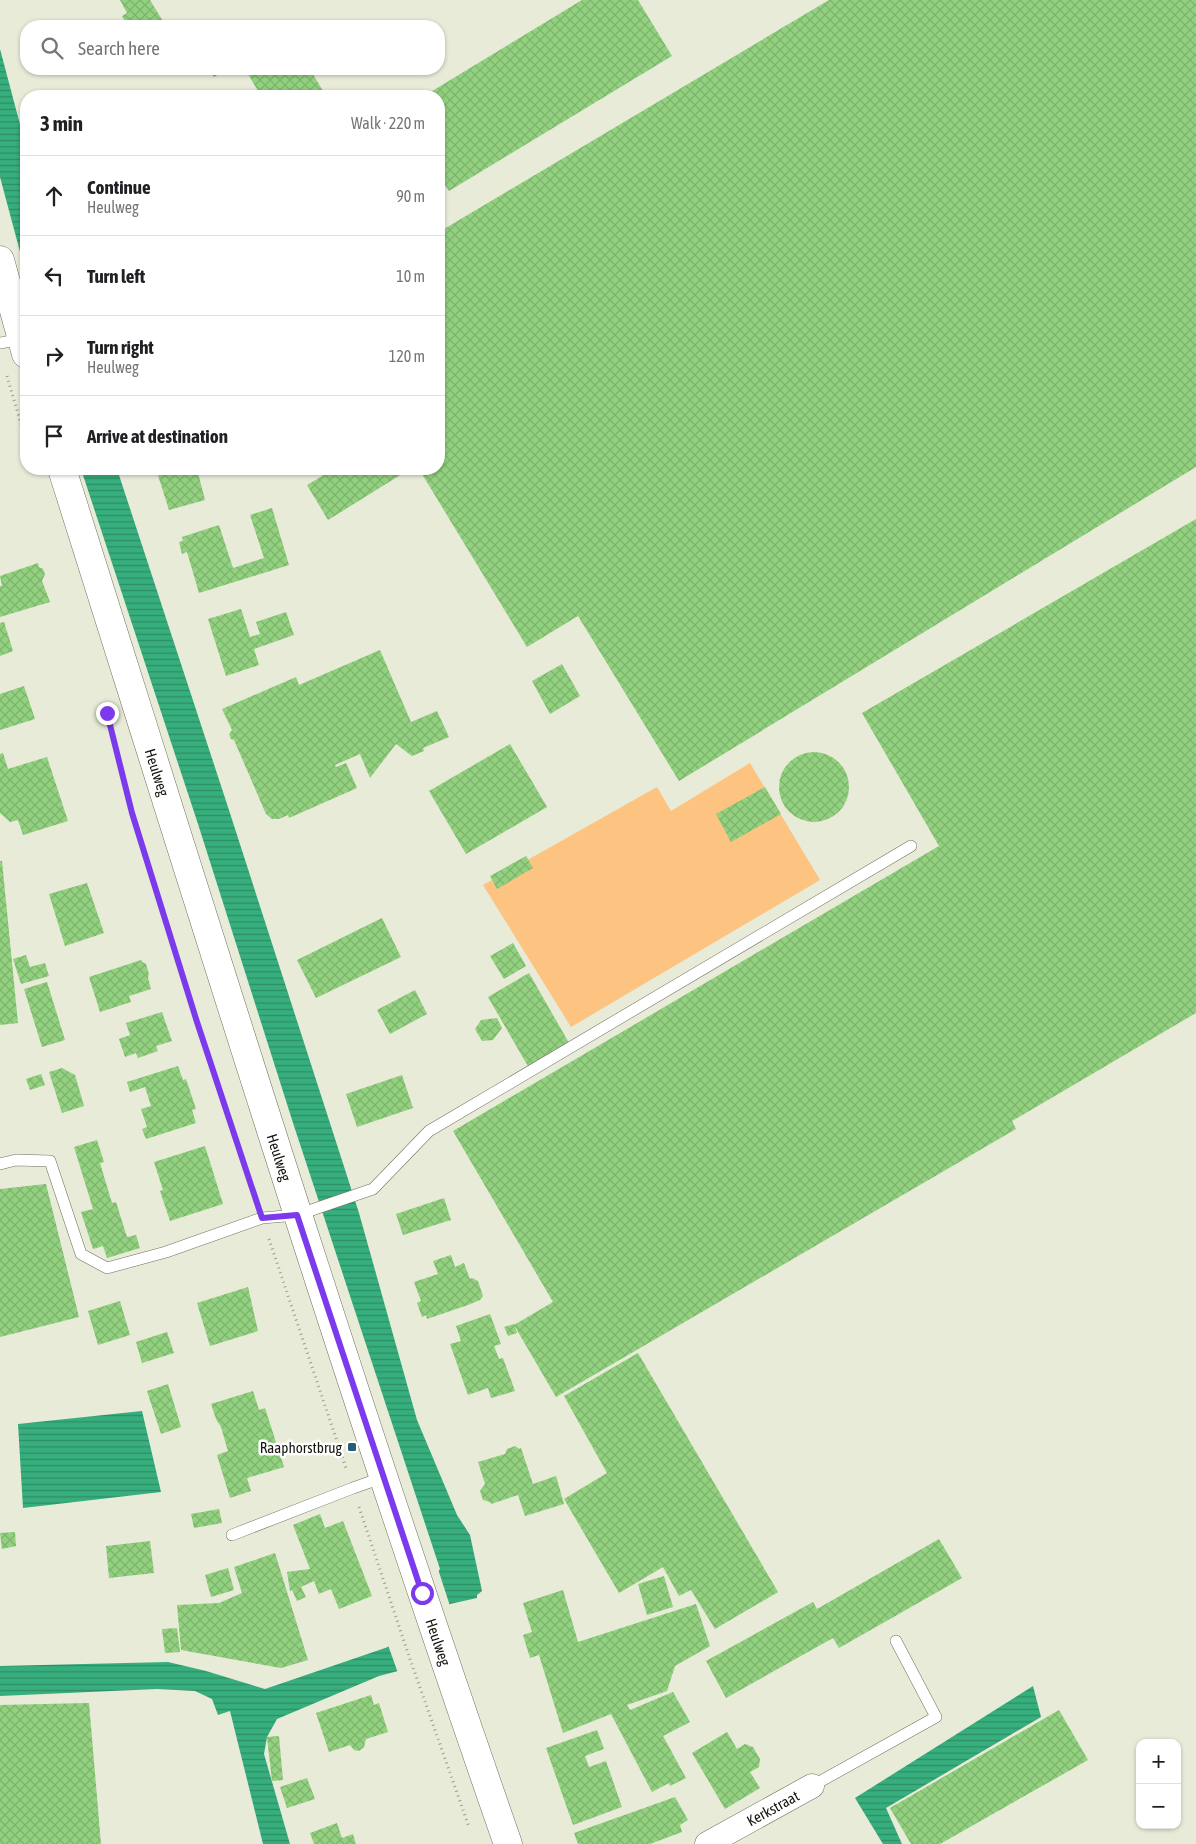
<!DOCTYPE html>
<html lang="en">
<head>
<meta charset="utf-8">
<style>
	:root { --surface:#fff; --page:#f6f6f6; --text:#202124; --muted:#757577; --line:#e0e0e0 }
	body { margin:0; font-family:"Asap Condensed",sans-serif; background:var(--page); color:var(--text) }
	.controls { position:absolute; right:15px; bottom:15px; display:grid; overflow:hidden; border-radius:10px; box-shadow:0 1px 4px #0004 }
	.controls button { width:45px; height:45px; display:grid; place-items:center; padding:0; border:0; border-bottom:1px solid var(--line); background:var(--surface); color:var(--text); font:25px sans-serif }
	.stop { position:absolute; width:15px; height:15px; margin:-11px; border:4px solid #7c3aed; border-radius:50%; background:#fff }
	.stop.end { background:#7c3aed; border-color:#fff; box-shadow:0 1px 5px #0008 }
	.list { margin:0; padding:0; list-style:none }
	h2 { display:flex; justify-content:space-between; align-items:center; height:65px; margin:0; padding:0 20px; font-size:21px }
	h2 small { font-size:16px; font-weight:400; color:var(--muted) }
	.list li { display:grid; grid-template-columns:32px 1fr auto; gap:15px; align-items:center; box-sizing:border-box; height:80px; padding:0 20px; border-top:1px solid var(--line) }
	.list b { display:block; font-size:19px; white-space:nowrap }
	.list p { margin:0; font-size:16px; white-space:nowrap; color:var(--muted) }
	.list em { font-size:16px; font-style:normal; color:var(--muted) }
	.icon { flex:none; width:28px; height:28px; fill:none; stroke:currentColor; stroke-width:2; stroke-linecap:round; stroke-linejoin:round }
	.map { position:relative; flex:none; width:1196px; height:1844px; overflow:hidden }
	.search { position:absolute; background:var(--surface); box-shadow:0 1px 4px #0004; left:20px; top:20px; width:425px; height:55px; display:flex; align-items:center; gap:12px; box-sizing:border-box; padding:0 18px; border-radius:20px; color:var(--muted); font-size:19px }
	.panel { position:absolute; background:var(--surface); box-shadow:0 1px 4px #0004; left:20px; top:90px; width:425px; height:385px; border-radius:20px }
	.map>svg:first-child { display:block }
	.grass { fill:#fdc381 }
	.water { fill:url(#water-rules) }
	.pier { fill:#e7ebd7 }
	.building { fill:url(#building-cross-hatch) }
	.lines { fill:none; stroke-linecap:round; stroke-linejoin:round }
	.lane-casing { stroke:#6e7160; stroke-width:12 }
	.street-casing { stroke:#6e7160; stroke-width:25 }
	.secondary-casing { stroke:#6e7160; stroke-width:29 }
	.path { stroke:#9a9d8e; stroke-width:3; stroke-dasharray:1 4; stroke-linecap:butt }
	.lane { stroke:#fff; stroke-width:11 }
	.street { stroke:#fff; stroke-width:24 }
	.secondary { stroke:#fff; stroke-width:28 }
	.route { stroke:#7c3aed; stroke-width:6 }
	.poi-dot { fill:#245d76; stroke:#fff; stroke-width:2 }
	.labels { text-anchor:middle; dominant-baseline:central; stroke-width:5; stroke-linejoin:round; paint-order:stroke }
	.street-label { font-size:15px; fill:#15160f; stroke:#fff }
	.poi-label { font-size:15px; fill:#15160f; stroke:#fff; text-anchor:end }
</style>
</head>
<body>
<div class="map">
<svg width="1196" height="1844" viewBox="0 0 1196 1844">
	<defs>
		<pattern id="water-rules" width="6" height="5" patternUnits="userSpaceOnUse" patternTransform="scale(1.25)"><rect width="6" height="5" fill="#37ae7d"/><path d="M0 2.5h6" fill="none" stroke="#2d8d65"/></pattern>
		<pattern id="building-cross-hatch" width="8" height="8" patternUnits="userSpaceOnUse" patternTransform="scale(1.25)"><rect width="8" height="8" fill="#92d17f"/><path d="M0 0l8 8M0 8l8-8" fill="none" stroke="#7db36d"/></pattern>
	</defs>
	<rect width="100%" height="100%" fill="#e7ebd7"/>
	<!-- grass -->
	<path class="grass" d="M750,763l70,117 -249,147 -88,-142 174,-98 14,24z"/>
	<!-- water -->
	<path class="water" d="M0,49l26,98v127l-26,-97z
		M81,469h36l110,335 132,409 58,207 40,95 13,20 12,56 -5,4v3l-27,6 -52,67 -19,5 -102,43 -10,18 -3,17 26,90h-27l-33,-133 -12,4 -6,-16 -17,-8 -38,-2 -157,7v-30l168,-4 38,9 59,18 123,-42 52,-78 -146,-443 -96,-302z
		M142,1411l19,81 -138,16 -5,-84z
		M1033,1686l8,31 -155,91 16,36h-19l-28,-46z"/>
	<!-- pier -->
	<path class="pier" d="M438,1569l12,37 -52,67 -10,-28z"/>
	<!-- building -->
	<path class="building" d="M120,0h30l16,26h-38l-6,-10 5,-3z
		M582,0h56l34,56 -223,135 -10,-15v-80h-15z
		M829,0h367v467l-517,314 -101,-165 -51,31 -108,-178h20v-237z
		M208,69h20l-14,8z
		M245,69h65l16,27h-65z
		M156,469h41l8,31 -36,10z
		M334,469h76l-82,51 -21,-35z
		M272,508l17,57 -90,28 -12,-41 -5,2 -3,-12 4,-1 -1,-4 37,-12 14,43 31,-10 -14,-43z
		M1196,519v494l-184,108 4,8 -460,268 -42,-72 39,-23 -100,-171 486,-285 -77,-133z
		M38,563l1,4 4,2 2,5 -3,7 8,21 -50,15v-31h2l-2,-10z
		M241,609l9,28 10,-3 -4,-12 30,-10 8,23 -40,14 5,16 -33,11 -18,-57z
		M4,622l9,29 -13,5v-33z
		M380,650l31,72 26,-11 12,26 -26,11 1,3 -12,5 -16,-12 -26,34 -10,-24 -25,11 1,2 10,-4 11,25 -68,30 -1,-3 -9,4h-7l-6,-5 -32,-74 -3,-1 -2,-5 3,-4 -10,-21 74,-32 3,8z
		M562,664l18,32 -30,18 -18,-33z
		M24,686l11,33 -35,11v-36z
		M510,744l37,63 -81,47 -37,-63z
		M779 787a35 35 0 1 1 70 0a35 35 0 1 1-70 0Z
		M3,753l5,16 39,-12 21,64 -45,14 -5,-15 -8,2 -10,-9v-59z
		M765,787l16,27 -50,28 -15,-28z
		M526,856l7,12 -36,21 -7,-13z
		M0,861h2l16,162 -18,2z
		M87,883l17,50 -39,13 -16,-52z
		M382,918l19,39 -85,41 -19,-38z
		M513,943l13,23 -22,13 -14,-23z
		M26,955l4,12 15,-4 4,13 -28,8 -8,-25z
		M141,960l1,2 4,2 3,10 -1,4 3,11 -22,7 2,6 -31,10 -11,-35z
		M529,973l40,70 -40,25 -41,-71z
		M47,982l18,58 -23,7 -18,-58z
		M415,990l12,24 -37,20 -13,-24z
		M162,1012l10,29 -16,5 2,5 -20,7 -2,-5 -11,4 -6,-18 11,-4 -4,-12z
		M497,1018l5,10 -9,12 -11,1 -7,-12 6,-9z
		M178,1066l5,14 3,-1 10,30 -4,1 4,13 -50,16 -4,-10 5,-2 -6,-18 10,-3 -6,-19 -15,5 -3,-10z
		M62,1068l13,7 9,31 -22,7 -13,-41z
		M41,1074l4,11 -15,5 -4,-11z
		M402,1075l11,33 -56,19 -11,-33z
		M97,1140l7,22 -4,1 12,40 4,-1 11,35 9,-2 4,13 -33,10 -4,-12 -10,3 -12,-37 12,-3 -19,-62z
		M205,1146l18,58 -53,17 -10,-30 3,-1 -9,-28z
		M46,1184l33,133 -79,20v-148z
		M444,1198l7,22 -48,15 -7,-21z
		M451,1255l4,12 9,-4 6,16 2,-1 6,3 5,15 -3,4 -12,5 -41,14 -1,-4 -4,2 -5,-14 4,-2 -7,-19 24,-8 -5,-13z
		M248,1287l10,44 -48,15 -13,-43z
		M120,1301l10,34 -32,10 -10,-34z
		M490,1314l11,30 -7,2 5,13 4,-1 12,33 -24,7 -3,-10 -20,7 -18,-51 11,-3 -5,-15z
		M514,1324l3,9 -9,3 -4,-9z
		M167,1332l7,21 -32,10 -6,-21z
		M638,1353l140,239 -63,37 -24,-39 -12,6 -16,-29 -44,26 -55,-94 43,-26 -43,-77z
		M168,1384l13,43 -20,7 -14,-43z
		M253,1391l6,19 6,-2 19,59 -37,11 4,13 -21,7 -13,-43 11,-4 -7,-24 -5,-8 -5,-15z
		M515,1446l4,3 2,-1 12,36 23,-8 8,28 -39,12 -7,-21 -27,9 -1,-2 -7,-2 -3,-9 5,-7 -7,-22 27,-8 2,-5z
		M219,1509l3,14 -28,5 -3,-14z
		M320,1514l5,14 18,-7 29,75 -33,13 -8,-20 -12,5 -5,-13 -13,6 5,10 -9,4 -5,-11 -2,1 -3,-19 23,-3 -17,-44z
		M15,1532l1,14 -14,3 -2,-16z
		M939,1539l23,39 -123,70 -6,-10 -107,60 -20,-37 107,-59 4,7z
		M150,1541l4,32 -45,5 -3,-32z
		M275,1553l33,107 -27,8 -100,-18 -4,-45 42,-2 23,-10 -8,-26z
		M228,1568l6,22 -23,7 -6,-22z
		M664,1576l9,31 -26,8 -9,-31z
		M563,1590l15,52 118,-38 14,42 -35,20 -8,25 -40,14 3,5 43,-18 17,30 -27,14 23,42 -16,8 -1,-3 -17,9 -41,-78 -48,19 -24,-78 -9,3 -7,-23 9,-3 -9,-29z
		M177,1628l3,24 -15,1 -3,-24z
		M371,1695l3,10 5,-2 9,29 -22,7 -2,8 -5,4 -5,-1 -4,-5 -21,7 -13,-39z
		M89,1703l12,141h-101v-139z
		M1059,1710l29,50 -148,84h-29l-21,-36z
		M597,1730l7,19 -19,7 4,11 17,-6 16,46 -49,18 -27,-77z
		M727,1732l10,17 8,-5 8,3 7,12 -1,8 -9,5 10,16 -35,21 -33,-56z
		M279,1736l4,44 -11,1 -5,-44z
		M307,1778l8,21 -28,9 -7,-21z
		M675,1797l13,23 -8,5 2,7 -32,12h-72l-4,-11z
		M337,1823l5,15 11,-4 3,10h-42l-4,-11z"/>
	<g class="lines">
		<defs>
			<path id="lane" d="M0,343l21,-4
				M0,1164l16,-4 34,1 31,93 26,14 59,-16 96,-34 35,-3 76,-26 56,-58 482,-285
				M232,1535l121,-47 31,-11
				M812,1786l124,-69 -40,-76"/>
			<g id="street">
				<path id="s1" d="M707,1844l105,-58"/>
			</g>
			<g id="secondary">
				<path d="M0,260l26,94"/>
				<path id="s2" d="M62,469c145,459 287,920 446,1375"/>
			</g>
		</defs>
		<!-- lane casing -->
		<use href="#lane" class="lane-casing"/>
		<!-- street casing -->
		<use href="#street" class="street-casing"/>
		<!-- secondary casing -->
		<use href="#secondary" class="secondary-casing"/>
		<!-- path -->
		<path class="path" d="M7,376l19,65
			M112,733c39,158 93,311 143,465
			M269,1239l77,229
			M359,1507l51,152 59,168"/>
		<!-- lane -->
		<use href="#lane" class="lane"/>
		<!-- street -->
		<use href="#street" class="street"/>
		<!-- secondary -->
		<use href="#secondary" class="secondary"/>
	</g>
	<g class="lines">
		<!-- route -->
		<path class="route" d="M107,713l25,100 65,209 65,196 35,-3 125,378"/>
	</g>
	<!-- markers -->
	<rect class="poi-dot" x="347" y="1442" width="10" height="10" rx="2.5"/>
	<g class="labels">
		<!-- street labels -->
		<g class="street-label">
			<text stroke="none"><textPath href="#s2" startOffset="318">Heulweg</textPath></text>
			<text stroke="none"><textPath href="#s2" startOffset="722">Heulweg</textPath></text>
			<text stroke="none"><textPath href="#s2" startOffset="1232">Heulweg</textPath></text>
			<text stroke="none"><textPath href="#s1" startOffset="75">Kerkstraat</textPath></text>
		</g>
		<!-- poi labels -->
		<g class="poi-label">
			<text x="342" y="1447">Raaphorstbrug</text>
		</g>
	</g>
</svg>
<div class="controls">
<button>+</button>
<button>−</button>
</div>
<div class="stop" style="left:422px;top:1593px"></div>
<div class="stop end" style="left:107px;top:713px"></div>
<div class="search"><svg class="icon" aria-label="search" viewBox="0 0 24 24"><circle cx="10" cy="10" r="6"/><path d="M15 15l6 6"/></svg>Search here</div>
<section class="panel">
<h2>3 min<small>Walk · 220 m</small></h2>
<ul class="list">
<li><svg class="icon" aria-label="ahead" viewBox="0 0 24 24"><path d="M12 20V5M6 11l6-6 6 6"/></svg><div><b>Continue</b><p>Heulweg</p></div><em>90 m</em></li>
<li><svg class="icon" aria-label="left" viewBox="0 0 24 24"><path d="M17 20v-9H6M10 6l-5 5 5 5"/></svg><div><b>Turn left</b></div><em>10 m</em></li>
<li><svg class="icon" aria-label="right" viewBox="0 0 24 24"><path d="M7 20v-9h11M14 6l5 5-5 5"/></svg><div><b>Turn right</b><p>Heulweg</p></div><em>120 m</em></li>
<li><svg class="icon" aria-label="arrive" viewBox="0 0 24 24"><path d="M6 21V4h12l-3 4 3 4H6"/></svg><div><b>Arrive at destination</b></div></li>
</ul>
</section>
</div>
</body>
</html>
